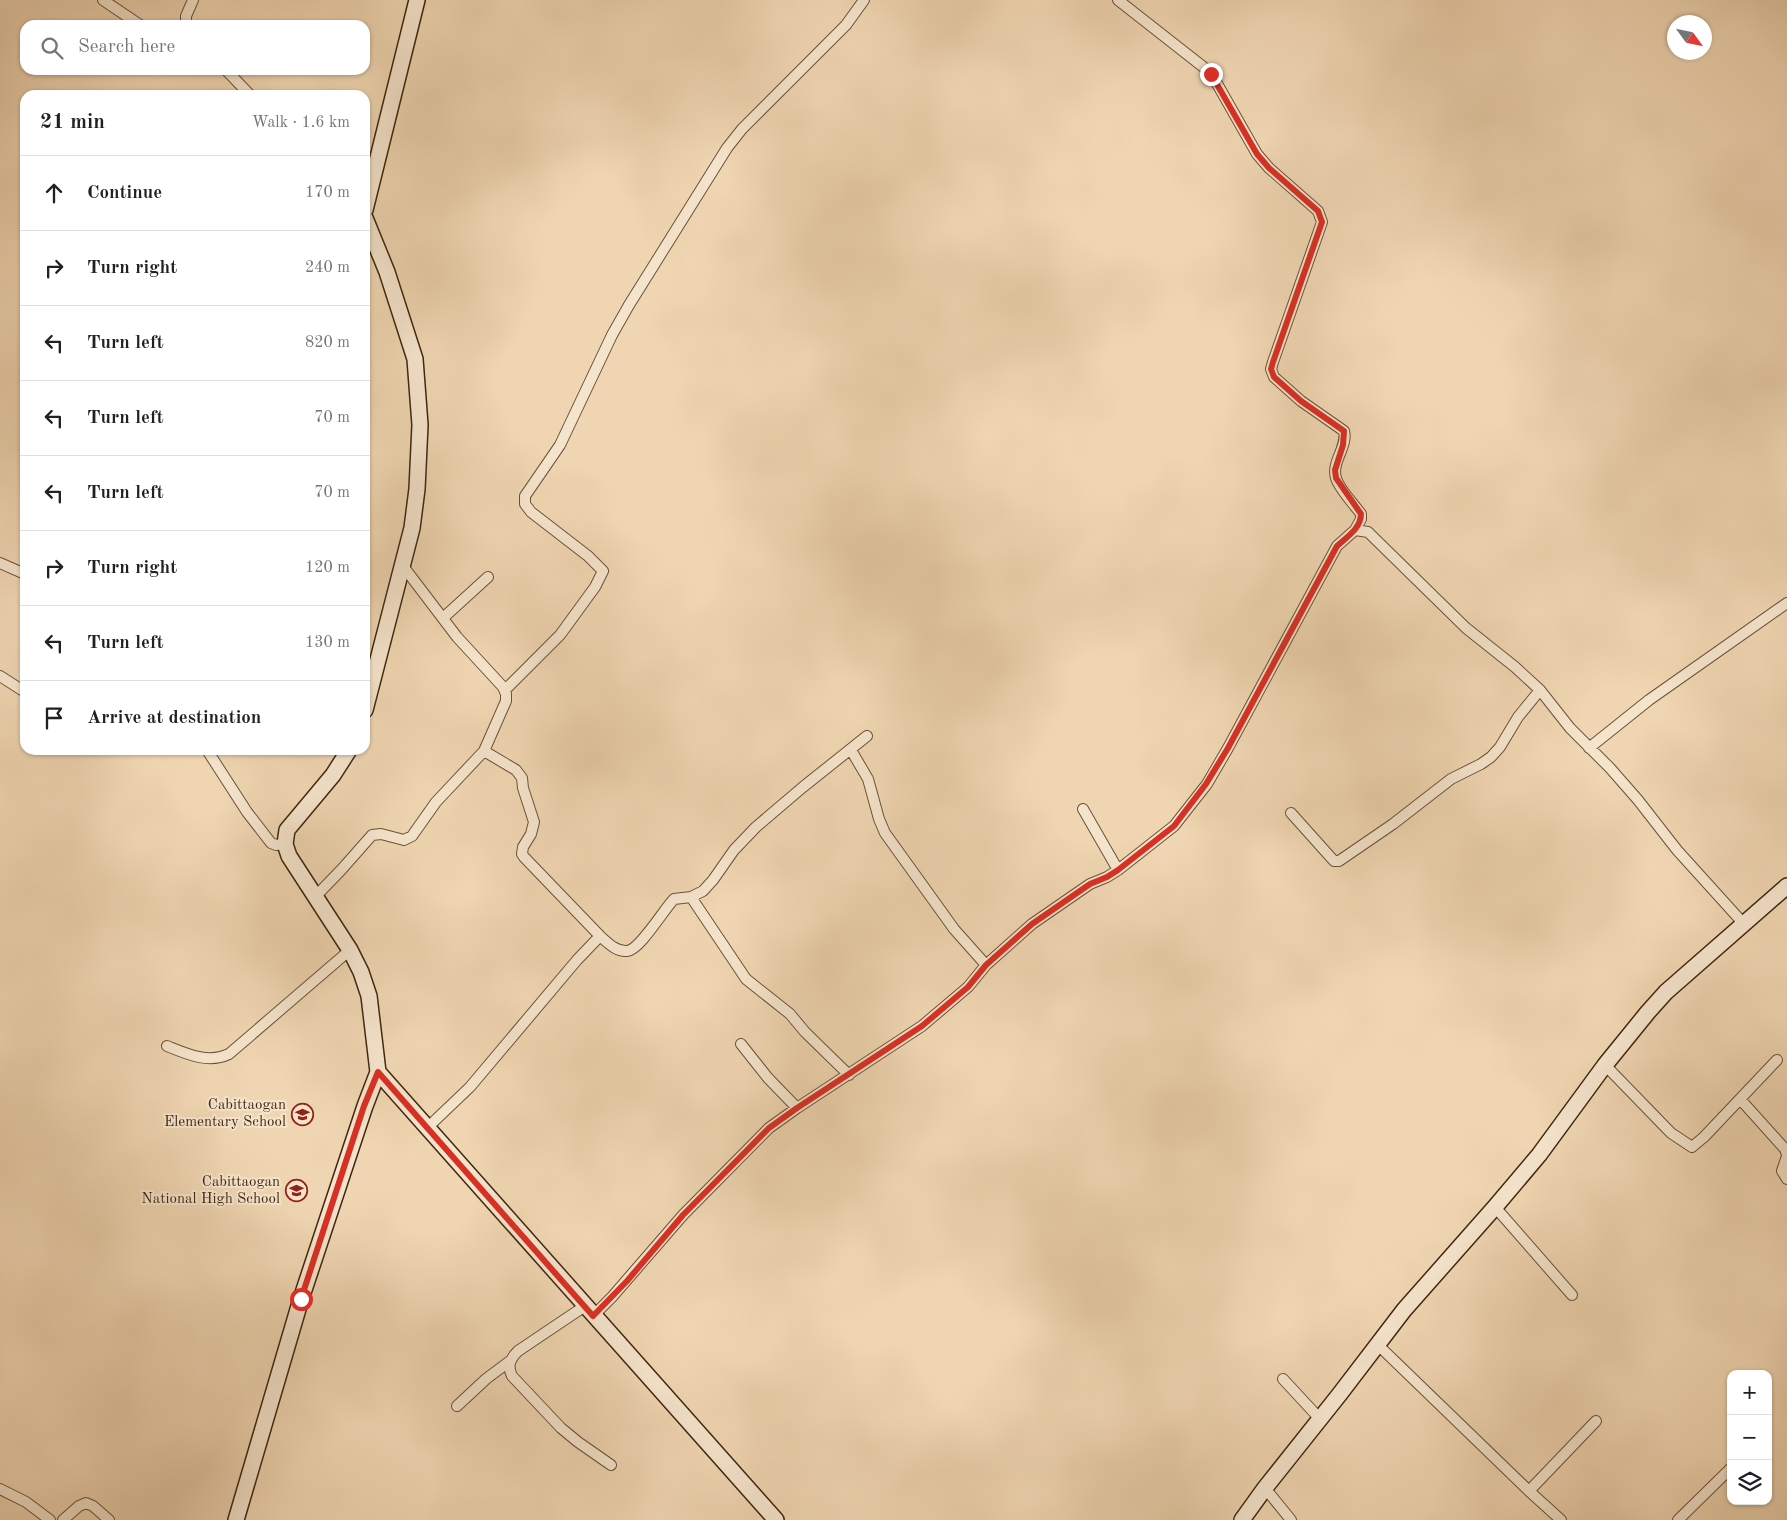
<!DOCTYPE html>
<html lang="en">
<head>
<meta charset="utf-8">
<style>
	:root { --surface:#fff; --page:#f2f2f2; --text:#202124; --muted:#757577; --line:#e0e0e0 }
	body { margin:0; font-family:"Old Standard TT",serif; background:var(--page); color:var(--text) }
	.controls { position:absolute; right:15px; bottom:15px; display:grid; overflow:hidden; border-radius:10px; box-shadow:0 1px 4px #0004 }
	.controls button { width:45px; height:45px; display:grid; place-items:center; padding:0; border:0; border-bottom:1px solid var(--line); background:var(--surface); color:var(--text); font:25px sans-serif }
	.compass { position:absolute; left:1667px; top:15px; width:45px; height:45px; border-radius:50%; background:var(--surface); box-shadow:0 1px 4px #0004; rotate:123deg }
	.stop { position:absolute; width:15px; height:15px; margin:-11px; border:4px solid #d93025; border-radius:50%; background:#fff }
	.stop.end { background:#d93025; border-color:#fff; box-shadow:0 1px 5px #0008 }
	.list { margin:0; padding:0; list-style:none }
	h2 { display:flex; justify-content:space-between; align-items:center; height:65px; margin:0; padding:0 20px; font-size:21px }
	h2 small { font-size:16px; font-weight:400; color:var(--muted) }
	.list li { display:grid; grid-template-columns:32px 1fr auto; gap:15px; align-items:center; box-sizing:border-box; height:75px; padding:0 20px; border-top:1px solid var(--line) }
	.list b { display:block; font-size:19px; white-space:nowrap }
	.list em { font-size:16px; font-style:normal; color:var(--muted) }
	.icon { flex:none; width:28px; height:28px; fill:none; stroke:currentColor; stroke-width:2; stroke-linecap:round; stroke-linejoin:round }
	.map { position:relative; flex:none; width:1787px; height:1520px; overflow:hidden }
	.search { position:absolute; background:var(--surface); box-shadow:0 1px 4px #0004; left:20px; top:20px; width:350px; height:55px; display:flex; align-items:center; gap:12px; box-sizing:border-box; padding:0 18px; border-radius:15px; color:var(--muted); font-size:19px }
	.panel { position:absolute; background:var(--surface); box-shadow:0 1px 4px #0004; left:20px; top:90px; width:350px; height:665px; border-radius:15px }
	.map>svg:first-child { display:block }
	.lines { fill:none; stroke-linecap:round; stroke-linejoin:round }
	.street-casing { stroke:#6a5238; stroke-width:12 }
	.secondary-casing { stroke:#3e270f; stroke-width:18 }
	.street { stroke:#f5e4cc; stroke-width:10 }
	.secondary { stroke:#f5e4cc; stroke-width:15 }
	.route { stroke:#d93025; stroke-width:6 }
	.labels { text-anchor:middle; dominant-baseline:central; stroke-width:4; stroke-linejoin:round; paint-order:stroke }
	.poi-label { font-size:15px; fill:#3e270f; stroke:#f5e4cc; text-anchor:end }
</style>
</head>
<body>
<div class="map">
<svg width="1787" height="1520" viewBox="0 0 1787 1520">
	<rect width="100%" height="100%" fill="#efd5b1"/>
	<filter id="stains"><feTurbulence type="fractalNoise" baseFrequency=".004" numOctaves="4"/><feColorMatrix values="0 0 0 0 .2 0 0 0 0 .09 0 0 0 0 .02 0 0 0 .5 -.17"/></filter>
	<radialGradient id="worn" r=".72"><stop offset=".6" stop-color="#630" stop-opacity="0"/><stop offset="1" stop-color="#630" stop-opacity=".3"/></radialGradient>
	<g class="lines">
		<defs>
			<path id="street" d="M103,0l37,25
				M1118,0l93,73 46,81 12,14 49,43 4,11 -49,140 -2,7 3,8 27,24 43,30c4,16 -13,31 -8,47 3,11 18,26 25,36v5l-6,11 13,2 98,96 49,39 25,23 30,38 40,40 28,32 39,50 66,73
				M186,25v-9l7,-16
				M226,70l24,25
				M0,563l25,11
				M443,618l45,-41
				M0,676l25,16
				M505,690l55,-55 35,-48 8,-16 -15,-15 -57,-44 -6,-8v-8l35,-51 52,-110 17,-30 98,-157 15,-19 104,-104 18,-25
				M1589,748l60,-48 138,-97
				M207,750l40,62 24,31 5,2 9,-1
				M851,750l17,29 11,40 6,14 69,96 32,36
				M1083,809l35,61
				M1291,813l43,48h5l54,-37 58,-45 30,-15 10,-7 9,-10 18,-30 22,-27
				M315,897l27,-28 30,-34 9,-1 23,6 8,-4 24,-34 48,-51 22,-50v-7l-3,-7 -46,-50 -54,-71
				M691,897l55,82 44,35 15,18 44,43
				M600,936c7,6 16,16 27,15 13,-1 37,-42 47,-52l17,-2 12,-6 10,-11 21,-30 22,-23 47,-40 64,-51
				M741,1044l27,34 29,30
				M167,1046c20,8 41,18 62,8l121,-104
				M1605,1065l66,68 21,14 12,-10 73,-77
				M1740,1099l45,50 2,6
				M427,1128l43,-41 107,-127 23,-24 -76,-79 -2,-3 1,-7 8,-13 3,-12 -11,-34 -1,-10 -6,-8 -32,-19
				M1787,1156l-5,15 5,8
				M1495,1207l77,88
				M585,1306l-67,45c-8,8 -11,15 -6,25l49,52 17,14 33,23
				M593,1316l19,-19 71,-82 86,-87 28,-20 125,-82 46,-39 18,-22 46,-41 58,-40 17,-7 11,-7 56,-44 33,-42 21,-36 109,-202 18,-16
				M1377,1344l152,147 32,29
				M1283,1379l37,40
				M457,1406l29,-27 24,-18
				M1265,1488l26,32
				M0,1489l26,13 24,18
				M1529,1491l67,-70
				M63,1520l16,-14 7,-3 7,3 16,14
				M1678,1520l53,-52"/>
			<path id="secondary" d="M365,210l52,-210
				M365,218l22,54 28,87 5,66 -3,64 -5,39 -47,182
				M378,1072l398,448
				M236,1520l65,-221 64,-193 13,-34 -9,-76 -8,-24 -11,-22 -61,-94 -4,-12 2,-14 46,-55 16,-25
				M1242,1520l23,-32 74,-93 65,-85 91,-103 44,-52 66,-90 43,-53 18,-20 121,-106"/>
		</defs>
		<!-- street casing -->
		<use href="#street" class="street-casing"/>
		<!-- secondary casing -->
		<use href="#secondary" class="secondary-casing"/>
		<!-- street -->
		<use href="#street" class="street"/>
		<!-- secondary -->
		<use href="#secondary" class="secondary"/>
	</g>
	<g class="lines">
		<!-- route -->
		<path class="route" d="M301,1299l63,-193 14,-34 215,244 34,-35 56,-66 86,-87 28,-20 125,-82 46,-39 18,-22 46,-41 58,-40 17,-7 11,-7 56,-44 32,-42 22,-36 109,-202c10,-9 24,-18 24,-32l-25,-36 -1,-8 8,-25 1,-14 -43,-30 -27,-24 -3,-8 2,-7 49,-140 -4,-11 -49,-43 -12,-14 -46,-80"/>
	</g>
	<!-- icons -->
	<defs>
		<symbol id="school-ring" viewBox="-11 -11 22 22"><circle r="9.5" fill="#f5e4cc" stroke="#8f2418" stroke-width="1.5"/><path d="M0-5L7-2L0 1L-7-2ZM-4 1L0 2.5L4 1V4Q0 6-4 4Z" fill="#8f2418"/></symbol>
	</defs>
	<g fill-rule="evenodd">
		<use href="#school-ring" x="290" y="1102" width="25" height="25"/>
		<use href="#school-ring" x="284" y="1178" width="25" height="25"/>
	</g>
	<g class="labels">
		<!-- poi labels -->
		<g class="poi-label">
			<text x="286" y="1105">Cabittaogan<tspan x="286" dy="17">Elementary School</tspan></text>
			<text x="280" y="1182">Cabittaogan<tspan x="280" dy="17">National High School</tspan></text>
		</g>
	</g>
	<rect width="100%" height="100%" filter="url(#stains)"/>
	<rect width="100%" height="100%" fill="url(#worn)"/>
</svg>
<div class="controls">
<button>+</button>
<button>−</button>
<button><svg class="icon" aria-label="layers" viewBox="0 0 24 24"><path d="M12 4l9 5-9 5-9-5zM3 14l9 5 9-5"/></svg></button>
</div>
<svg class="compass" viewBox="-18 -18 36 36"><path d="M0-13l5 13h-10z" fill="#e53935"/><path d="M0 13l5-13h-10z" fill="#757577"/></svg>
<div class="stop" style="left:301px;top:1299px"></div>
<div class="stop end" style="left:1211px;top:74px"></div>
<div class="search"><svg class="icon" aria-label="search" viewBox="0 0 24 24"><circle cx="10" cy="10" r="6"/><path d="M15 15l6 6"/></svg>Search here</div>
<section class="panel">
<h2>21 min<small>Walk · 1.6 km</small></h2>
<ul class="list">
<li><svg class="icon" aria-label="ahead" viewBox="0 0 24 24"><path d="M12 20V5M6 11l6-6 6 6"/></svg><div><b>Continue</b></div><em>170 m</em></li>
<li><svg class="icon" aria-label="right" viewBox="0 0 24 24"><path d="M7 20v-9h11M14 6l5 5-5 5"/></svg><div><b>Turn right</b></div><em>240 m</em></li>
<li><svg class="icon" aria-label="left" viewBox="0 0 24 24"><path d="M17 20v-9H6M10 6l-5 5 5 5"/></svg><div><b>Turn left</b></div><em>820 m</em></li>
<li><svg class="icon" aria-label="left" viewBox="0 0 24 24"><path d="M17 20v-9H6M10 6l-5 5 5 5"/></svg><div><b>Turn left</b></div><em>70 m</em></li>
<li><svg class="icon" aria-label="left" viewBox="0 0 24 24"><path d="M17 20v-9H6M10 6l-5 5 5 5"/></svg><div><b>Turn left</b></div><em>70 m</em></li>
<li><svg class="icon" aria-label="right" viewBox="0 0 24 24"><path d="M7 20v-9h11M14 6l5 5-5 5"/></svg><div><b>Turn right</b></div><em>120 m</em></li>
<li><svg class="icon" aria-label="left" viewBox="0 0 24 24"><path d="M17 20v-9H6M10 6l-5 5 5 5"/></svg><div><b>Turn left</b></div><em>130 m</em></li>
<li><svg class="icon" aria-label="arrive" viewBox="0 0 24 24"><path d="M6 21V4h12l-3 4 3 4H6"/></svg><div><b>Arrive at destination</b></div></li>
</ul>
</section>
</div>
</body>
</html>
